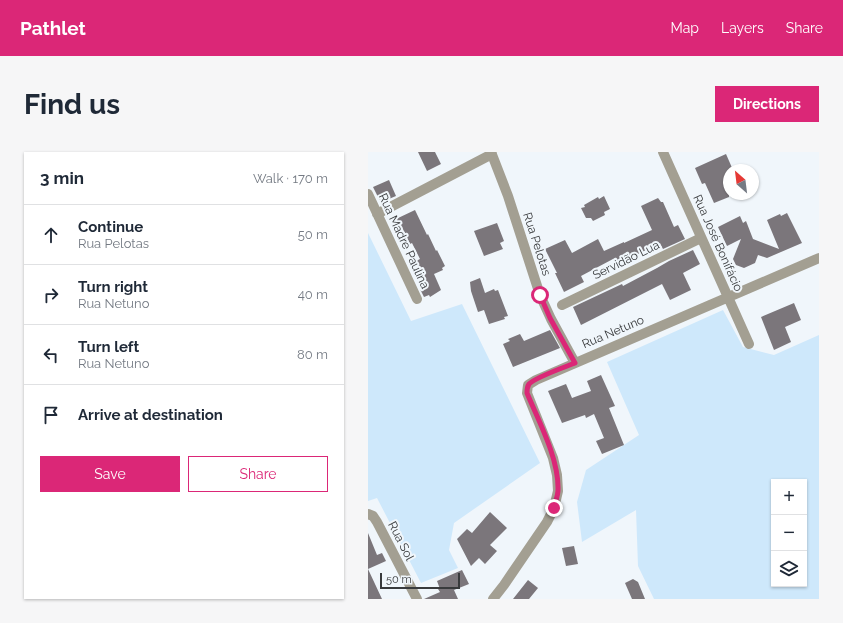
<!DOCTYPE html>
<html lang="en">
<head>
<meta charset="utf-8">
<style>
	:root { --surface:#fff; --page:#f6f6f7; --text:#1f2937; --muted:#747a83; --line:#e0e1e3; --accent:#db2777 }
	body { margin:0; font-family:Raleway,sans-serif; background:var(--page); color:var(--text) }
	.controls { position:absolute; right:12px; bottom:12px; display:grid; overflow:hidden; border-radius:0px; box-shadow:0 1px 3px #0004 }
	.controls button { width:36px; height:36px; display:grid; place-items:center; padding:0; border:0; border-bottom:1px solid var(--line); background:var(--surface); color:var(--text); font:20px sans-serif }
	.compass { position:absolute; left:355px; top:12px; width:36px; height:36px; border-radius:50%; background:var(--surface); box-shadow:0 1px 3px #0004; rotate:332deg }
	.scale { position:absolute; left:12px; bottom:10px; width:80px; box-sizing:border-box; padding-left:4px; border:2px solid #383a3c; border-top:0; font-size:11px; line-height:14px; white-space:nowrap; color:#383a3c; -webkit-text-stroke:3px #f0f6fb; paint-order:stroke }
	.stop { position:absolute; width:12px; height:12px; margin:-9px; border:3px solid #db2777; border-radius:50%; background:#fff }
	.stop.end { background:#db2777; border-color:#fff; box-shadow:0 1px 4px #0008 }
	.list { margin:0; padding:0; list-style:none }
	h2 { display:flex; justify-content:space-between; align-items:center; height:52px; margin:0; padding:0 16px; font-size:17px }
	h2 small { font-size:13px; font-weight:400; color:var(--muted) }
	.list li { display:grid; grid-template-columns:26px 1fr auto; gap:12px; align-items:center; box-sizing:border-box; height:60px; padding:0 16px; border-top:1px solid var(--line) }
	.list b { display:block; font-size:15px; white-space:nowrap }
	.list p { margin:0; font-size:13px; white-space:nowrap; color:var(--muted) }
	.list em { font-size:13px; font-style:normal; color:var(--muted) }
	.actions { display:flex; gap:8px; padding:12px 16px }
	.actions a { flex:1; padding:9px 0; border:1px solid var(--accent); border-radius:0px; text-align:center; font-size:14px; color:var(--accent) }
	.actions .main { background:var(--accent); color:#fff }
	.icon { flex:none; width:22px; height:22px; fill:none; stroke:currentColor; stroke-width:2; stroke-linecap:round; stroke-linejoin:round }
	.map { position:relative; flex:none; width:451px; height:447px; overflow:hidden; border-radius:0px }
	header { display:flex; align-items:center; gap:24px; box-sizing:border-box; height:56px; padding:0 20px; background:var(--accent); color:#fff }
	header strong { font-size:19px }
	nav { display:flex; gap:22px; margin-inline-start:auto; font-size:14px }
	.intro { display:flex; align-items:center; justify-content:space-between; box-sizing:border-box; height:96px; padding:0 24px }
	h1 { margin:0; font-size:28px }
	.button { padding:10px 18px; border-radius:0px; background:var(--accent); color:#fff; font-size:14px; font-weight:700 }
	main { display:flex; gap:24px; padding:0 24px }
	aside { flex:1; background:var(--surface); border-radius:0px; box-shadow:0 1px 3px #0004 }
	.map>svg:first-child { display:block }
	.green { fill:#cee8fb; fill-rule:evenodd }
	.building { fill:#7b767b }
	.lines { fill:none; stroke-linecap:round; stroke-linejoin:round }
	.street { stroke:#a39f92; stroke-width:10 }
	.route { stroke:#db2777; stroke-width:5 }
	.labels { text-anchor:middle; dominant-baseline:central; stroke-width:4; stroke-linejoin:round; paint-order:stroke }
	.street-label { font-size:12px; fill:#383a3c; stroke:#f0f6fb }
</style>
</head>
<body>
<header>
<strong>Pathlet</strong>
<nav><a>Map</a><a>Layers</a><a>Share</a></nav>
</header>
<div class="intro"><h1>Find us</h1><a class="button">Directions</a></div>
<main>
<aside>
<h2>3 min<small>Walk · 170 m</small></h2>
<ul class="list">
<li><svg class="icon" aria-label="ahead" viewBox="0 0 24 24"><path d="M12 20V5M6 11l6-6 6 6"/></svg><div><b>Continue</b><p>Rua Pelotas</p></div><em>50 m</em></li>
<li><svg class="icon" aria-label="right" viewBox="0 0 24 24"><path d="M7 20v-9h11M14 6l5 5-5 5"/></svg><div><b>Turn right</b><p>Rua Netuno</p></div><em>40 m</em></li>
<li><svg class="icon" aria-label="left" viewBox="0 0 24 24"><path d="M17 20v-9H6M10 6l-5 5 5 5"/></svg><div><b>Turn left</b><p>Rua Netuno</p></div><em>80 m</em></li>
<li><svg class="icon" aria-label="arrive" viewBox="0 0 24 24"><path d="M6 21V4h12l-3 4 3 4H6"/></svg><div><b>Arrive at destination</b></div></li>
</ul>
<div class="actions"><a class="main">Save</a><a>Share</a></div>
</aside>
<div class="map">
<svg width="451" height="447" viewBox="0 0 451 447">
	<rect width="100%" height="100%" fill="#f0f6fb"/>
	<!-- green -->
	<path class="green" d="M0,81l43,88 51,-17 78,159 -86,60 -5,27 9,18 -37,15 -44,-85 -9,3z
		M355,158l20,37 31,8 45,-20v264h-165l-16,-33 -2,-56 -54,32 -5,-40 9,-32 53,-35 -32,-73zM406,330h30v102h-30z"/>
	<!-- building -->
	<path class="building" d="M50,0h17l6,12 -14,7z
		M358,2l7,16h-4v27l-15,6 -9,-20 -3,1 -7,-16z
		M21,28l7,16 -12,5 -4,-1 -3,-5 -4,-8z
		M236,44l6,13 -6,3 1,3 -12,6 -2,-3h-5l-5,-10 4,-1 -1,-2 14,-8 1,2z
		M290,46l3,4h2l11,25 4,-2 7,14 -22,10 -3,-6 -44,22 -3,-6 -32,17 3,6 -20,10 -9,-19h2l-12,-24 20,-9 7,13 26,-14 6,12 20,-9v1l28,-13 -11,-24z
		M47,58l12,25 1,-1 8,17 1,-1 8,16 -3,2 1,2 -9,4 7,16 -11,7 -1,-2 -5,2 -4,-8 5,-3v-1l-11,-23 6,-3 -8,-16 -2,1 -8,-17 -2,1 -4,-9z
		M419,61l15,30 -35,15 -9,-3 -3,8 -11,5 -8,-3 -3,-6 8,-20 -14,7 -9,-19 22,-11 3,7 3,-2 7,18 26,10 -12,-29 13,-6 1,2z
		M129,71l7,18 -4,2 3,6 -19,7 -10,-25z
		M325,98l7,14 -17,9 8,17 -21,10 -8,-16 -81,41 -8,-18 49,-23 1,2 34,-18 12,-7z
		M112,126l5,15 9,-4 1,2 3,-1 10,26 -4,1 1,2 -16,5 -5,-14 -6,2 -7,-21 -1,-9z
		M426,151l7,17 -16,7 6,15 -17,8 -13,-33z
		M182,178l10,18 -47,19 -10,-23 7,-3 -2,-2 12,-5 4,7z
		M233,223l14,31 -6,2 15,37 -22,9 -6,-13 8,-3 -10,-24 -8,4 -1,-3 -23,8 -14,-32 18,-7 6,14 19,-7 -4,-10z
		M122,360l17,16 -17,17 7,6 -12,13 -6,-6 -8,8 -14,-27 10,-10 5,4z
		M0,381l9,22 5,-2 4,8 -18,8 14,30h-14z
		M206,394l4,18 -12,2 -4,-18z
		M94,418l7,14 -15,6 4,9h-34l16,-7 -2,-3h2l-3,-8z
		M265,427l5,3 7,17h-13l-7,-16z
		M160,428l10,8 -9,11h-16z"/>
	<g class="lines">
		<!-- street -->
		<path class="street" d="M123,0l17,44 32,99 11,24 24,44
			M295,0l86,192
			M0,42l49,105
			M9,62l115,-60
			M194,153l139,-67
			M0,362l5,2 4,6 40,77
			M125,447l11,-14 43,-63 7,-14 4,-17 -1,-16 -4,-17 -26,-65 1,-8 8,-5 283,-122"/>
	</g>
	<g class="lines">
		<!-- route -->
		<path class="route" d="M172,143l10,23 25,45c-10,4 -39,14 -46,21 -2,3 -2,6 -2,9 12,29 32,66 31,97 0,6 -3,12 -4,18"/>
	</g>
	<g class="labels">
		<!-- street labels -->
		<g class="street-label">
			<text transform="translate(36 89) rotate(65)">Rua Madre Paulina</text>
			<text transform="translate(350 91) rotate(66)">Rua José Bonifácio</text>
			<text transform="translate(169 92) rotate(72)">Rua Pelotas</text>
			<text transform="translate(258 108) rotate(-26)">Servidão Lua</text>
			<text transform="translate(245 180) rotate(-23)">Rua Netuno</text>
			<text transform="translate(33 389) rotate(63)">Rua Sol</text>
		</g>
	</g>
</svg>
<div class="controls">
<button>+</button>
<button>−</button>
<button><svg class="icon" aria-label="layers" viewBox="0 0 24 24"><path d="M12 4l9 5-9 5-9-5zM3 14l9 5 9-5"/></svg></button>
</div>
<svg class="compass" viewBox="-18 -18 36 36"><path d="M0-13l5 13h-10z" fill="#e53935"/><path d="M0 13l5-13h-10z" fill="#747a83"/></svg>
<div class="scale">50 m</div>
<div class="stop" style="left:172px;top:143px"></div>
<div class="stop end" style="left:186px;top:356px"></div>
</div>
</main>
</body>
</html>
